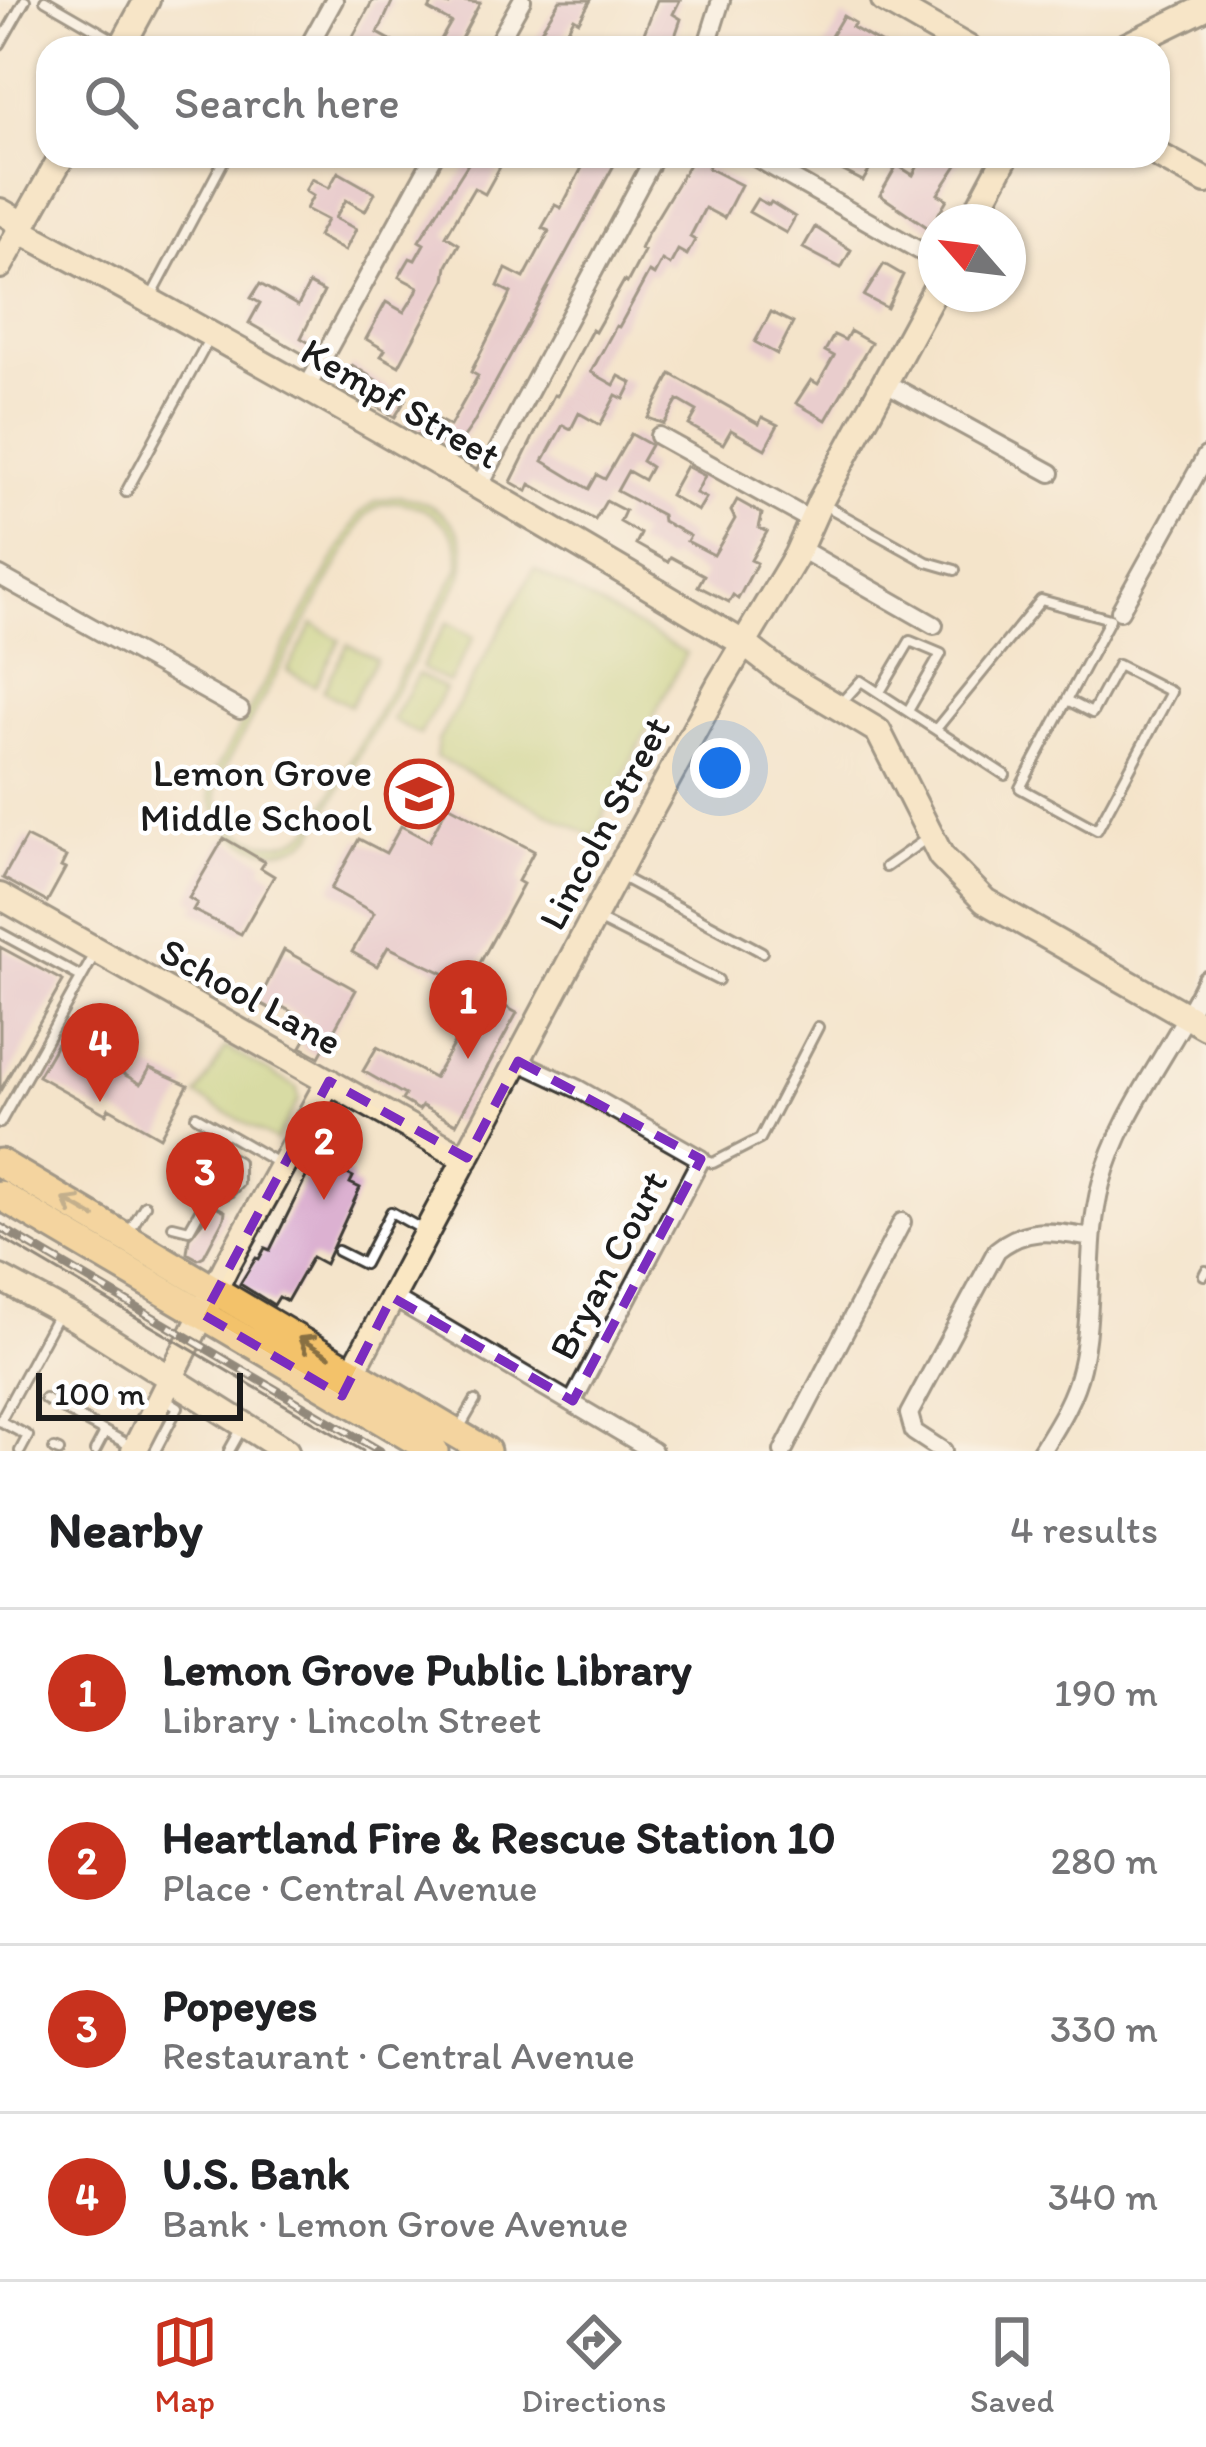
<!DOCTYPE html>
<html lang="en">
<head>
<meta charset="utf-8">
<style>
	:root { --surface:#fff; --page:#f6f6f6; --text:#202124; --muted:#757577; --line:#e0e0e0; --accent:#c8321e }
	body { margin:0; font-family:Itim,sans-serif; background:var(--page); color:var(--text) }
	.compass { position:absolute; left:918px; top:204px; width:108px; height:108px; border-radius:50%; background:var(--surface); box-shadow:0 3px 9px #0004; rotate:298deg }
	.scale { position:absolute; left:36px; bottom:30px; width:207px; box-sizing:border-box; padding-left:12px; border:6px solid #1c1c1c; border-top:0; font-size:33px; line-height:42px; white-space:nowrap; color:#1c1c1c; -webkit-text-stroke:9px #fff; paint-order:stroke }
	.you { position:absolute; left:720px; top:768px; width:42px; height:42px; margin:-30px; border:9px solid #fff; border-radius:50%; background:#1a73e8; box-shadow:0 0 0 18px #1a73e833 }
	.badge { display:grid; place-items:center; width:78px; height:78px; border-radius:50%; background:var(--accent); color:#fff; font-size:39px; font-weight:700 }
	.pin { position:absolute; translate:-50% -99px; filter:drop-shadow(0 3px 6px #0008) }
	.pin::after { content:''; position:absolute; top:63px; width:42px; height:36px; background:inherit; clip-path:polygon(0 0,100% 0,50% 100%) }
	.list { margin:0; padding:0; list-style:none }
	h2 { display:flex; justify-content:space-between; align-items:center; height:156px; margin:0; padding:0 48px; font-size:51px }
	h2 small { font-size:39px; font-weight:400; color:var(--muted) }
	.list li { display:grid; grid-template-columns:78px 1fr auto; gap:36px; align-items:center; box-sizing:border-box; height:168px; padding:0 48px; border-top:3px solid var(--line) }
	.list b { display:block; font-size:45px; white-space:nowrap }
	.list p { margin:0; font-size:39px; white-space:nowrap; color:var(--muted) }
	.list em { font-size:39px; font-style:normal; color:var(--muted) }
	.icon { flex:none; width:66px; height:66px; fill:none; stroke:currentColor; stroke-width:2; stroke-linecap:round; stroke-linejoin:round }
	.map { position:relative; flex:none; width:1206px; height:1451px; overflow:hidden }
	.search { position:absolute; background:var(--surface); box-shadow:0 3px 9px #0004; left:36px; right:36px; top:36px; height:132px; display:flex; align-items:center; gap:30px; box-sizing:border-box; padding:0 42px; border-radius:36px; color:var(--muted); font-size:45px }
	.sheet { height:828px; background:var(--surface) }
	nav { display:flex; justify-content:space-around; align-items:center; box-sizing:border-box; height:168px; border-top:3px solid var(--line); background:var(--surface); font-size:33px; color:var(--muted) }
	nav a { display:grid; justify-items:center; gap:6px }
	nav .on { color:var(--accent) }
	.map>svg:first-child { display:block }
	.green { fill:#b7d176; stroke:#6a7649; stroke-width:3; fill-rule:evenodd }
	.building { fill:#dcb1d1 }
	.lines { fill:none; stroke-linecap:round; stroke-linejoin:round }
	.lane-casing { stroke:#3c3a36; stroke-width:14 }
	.street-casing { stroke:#3c3a36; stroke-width:22 }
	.secondary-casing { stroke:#3c3a36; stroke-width:30 }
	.primary-casing { stroke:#3c3a36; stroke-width:33 }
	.lane { stroke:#fff; stroke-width:8 }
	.street { stroke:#fff; stroke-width:16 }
	.secondary { stroke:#fae7c3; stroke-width:24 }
	.primary { stroke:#f3c26a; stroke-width:27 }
	.tram { stroke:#1c1c1c; stroke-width:3 }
	.rail-casing { stroke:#1c1c1c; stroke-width:9 }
	.rail { stroke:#fff; stroke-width:4.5; stroke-dasharray:14; stroke-linecap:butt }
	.oneway { stroke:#886f43 }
	.marked { fill:none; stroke:#7b2cbf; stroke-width:9; stroke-dasharray:24 15; stroke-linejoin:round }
	.labels { text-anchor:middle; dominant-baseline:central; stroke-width:9; stroke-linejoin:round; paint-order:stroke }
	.street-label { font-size:39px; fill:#1c1c1c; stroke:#fff }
	.poi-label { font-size:39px; fill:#1c1c1c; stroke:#fff; text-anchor:end }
</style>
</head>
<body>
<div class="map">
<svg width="1206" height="1451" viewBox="0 0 1206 1451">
	<rect width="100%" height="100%" fill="#fff"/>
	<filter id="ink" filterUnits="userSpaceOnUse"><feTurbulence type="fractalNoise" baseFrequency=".00833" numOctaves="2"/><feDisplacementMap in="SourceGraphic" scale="24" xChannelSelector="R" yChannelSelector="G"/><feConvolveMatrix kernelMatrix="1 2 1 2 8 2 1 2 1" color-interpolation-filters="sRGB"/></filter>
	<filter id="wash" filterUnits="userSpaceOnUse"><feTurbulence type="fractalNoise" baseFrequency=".004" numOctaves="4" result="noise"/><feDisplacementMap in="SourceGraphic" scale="48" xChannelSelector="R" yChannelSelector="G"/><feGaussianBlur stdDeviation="2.7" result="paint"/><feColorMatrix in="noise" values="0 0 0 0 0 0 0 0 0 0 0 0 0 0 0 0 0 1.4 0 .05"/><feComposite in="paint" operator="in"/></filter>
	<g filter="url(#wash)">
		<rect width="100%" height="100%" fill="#f4e4ca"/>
		<!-- green -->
		<path class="green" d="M398,496c43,5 76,37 64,80l-148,258c-40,40 -111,0 -104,-54l149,-266 17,-13zM398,502c35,5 67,31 60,68l-144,255c-35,41 -103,8 -98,-42l149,-267 15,-11z
			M534,569l152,84 -93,183 -157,-79 2,-16z
			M447,622l27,15 -25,46 -28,-15z
			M313,624l27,16 -25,46 -28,-15z
			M348,644l28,15 -26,47 -27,-15z
			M418,674l27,15 -25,46 -28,-15z
			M226,1047l71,41 2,11 -23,42 -79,-45z"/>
		<g id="blocks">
			<!-- building -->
			<path class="building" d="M373,0h20l-15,33 27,15h-44l-11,-6z
				M434,0l15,5 2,-5 29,3 -24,45h-20l15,-26 -22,-12z
				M560,0h31l-12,21 -5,-3 -17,30h-27z
				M657,0h23l-7,14 8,5 -10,29h-17l-13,-7z
				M843,16l12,7 -3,4 37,21h-65z
				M473,156h33l-21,38 -11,-6 -28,48 13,8 -12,22 -2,14 -46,86 -18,-10 4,-6 -19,-11 20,-37 18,10 12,-19 2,-6 -19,-10 11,-19 5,2 9,-16 -5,-3z
				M588,156h19l-2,4 9,5 -141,259 -19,27 -40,-25 8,-15 28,15 28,-50 -7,-4 40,-79 -13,-7 8,-17 18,9 25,-47 -7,-3 13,-23 6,3z
				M694,156l17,5 -3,7 33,17 -17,33 -19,-10 -15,29 5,3 -8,15 -9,-5 -8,15 -8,-5 -8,15 -5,-3 -30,55 -3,-1 -25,46 23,13 5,-9 13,7 -8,16 -8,-4 -16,30 -21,-12 -8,16 -8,-4 -20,36 46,28 8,-14 8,4 26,-45 20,11 -9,16 9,6 -7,13 -16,-9 -11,20 45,24 1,6 27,15 -3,5 27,14 21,-36 -4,-8 6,-11 25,14 -3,14 8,4 -16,28 6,3 -19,36 -5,-4 -4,7 -31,-16 6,-11 -33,-18 -3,5 -32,-18 5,-10 -21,-12 5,-11 -19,-10 -11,19 -65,-36 -3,7 -16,-9 43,-87 3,1 35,-66 3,2 29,-51 3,2 17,-32 -4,-2 7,-15z
				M814,156h64l-15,25z
				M923,156h40l-25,38 9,5 -17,30 -50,-34 17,-30 16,10z
				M338,172l37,21 -10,18 -19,-11 -11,18 21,11 -11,22 -27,-15 9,-16 -21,-11 7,-13 -8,-5 7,-12 17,9z
				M757,199l12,6 2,-3 24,15 -9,16 -37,-21z
				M815,227l36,23 -10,18 -38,-20z
				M884,264l19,11 -16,33 -23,-12z
				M260,284l38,22 11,-22 15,8 -23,46 10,6 -6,11 -56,-32 11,-20 -9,-5z
				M771,312l22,11 -16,31 -22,-12z
				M850,331l21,12 -45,77 -30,-17 15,-23 7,4 16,-28 -9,-5 9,-16 11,5z
				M352,365l54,34 -11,18 -56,-31z
				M671,374l88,50 3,-7 16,8 -13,24 -34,-19 -8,14 -34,-19 8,-14 -19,-11 -14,24 -16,-6z
				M686,466l19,10 -9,17 10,5 -8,13 -28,-16z
				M448,805l86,46 -16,30 5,3 -55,101 -80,-38 -11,19 -25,-14 22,-39 -43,-24 28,-50 27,14 15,-27 28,15z
				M26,837l40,20 -5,10 4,2 -18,33 -44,-24z
				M224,838l41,24 -4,6 13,8 -33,58 -48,-24 4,-7 -8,-5z
				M0,947l63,34 -63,110z
				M284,950l72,40 -37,67 -18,-10 13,-23 -35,-19 -4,6 -17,-9z
				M482,994l35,19 -61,111 -34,-18 -3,4 -17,-10 3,-5 -42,-24 14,-24 57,31z
				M60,1038l81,46 9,-16 38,17 -28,52 -51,-29 -3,6 -68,-38z
				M323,1156l20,11 -2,4 12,6 -3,6 10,5 -35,76 -13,-7 -25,44 -8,-4 -5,8 -34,-21 16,-26 3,1 6,-11 5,2 40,-81 9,-4z
				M215,1206l10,5 -1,7 -20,38 -6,3 -11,-6 2,-15z"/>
		</g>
	</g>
	<g filter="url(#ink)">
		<use href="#blocks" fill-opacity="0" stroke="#3c3a36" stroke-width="3"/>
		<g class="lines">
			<defs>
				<path id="lane" d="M45,0l76,44
					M0,44l25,-44
					M150,299l76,-143
					M126,492l82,-151
					M821,503l106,59 28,8
					M880,692l30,-51 31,13 -33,57
					M840,704l21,-23 144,94
					M936,729l105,-129 69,19 -90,169 77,42 74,-138 -53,-27 -26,48 -25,-13
					M886,867l43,-30
					M618,875l144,77
					M595,918l123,62
					M0,933l81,44
					M196,1116l82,47
					M0,1123l96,-171
					M702,1159l11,4 47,-24 58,-112
					M173,1226l16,4 17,-30 22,-7 10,-10v-21l-23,-13
					M128,1234l17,-29
					M338,1251l26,13 27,-52 34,19
					M1204,1275l2,-4
					M45,1399l84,46
					M460,1427l15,-26
					M54,1449l5,2
					M20,1451l8,-15 -28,-15 59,-109
					M95,1451l10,-19
					M155,1451l23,-44 -13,-8
					M229,1451l14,-25"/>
				<path id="street" d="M314,48l-2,-8 22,-40
					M495,48l27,-48
					M706,48l15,-48
					M753,156l183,104
					M886,383l165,90
					M305,391l129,-235
					M659,436l153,85
					M478,488l177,-332
					M799,548l135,77
					M0,576l240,134
					M1120,611l86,-155
					M518,1061l60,28 123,70 -128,242
					M392,1297l261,154
					M783,1451l119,-229
					M943,1451l-29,-19 -5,-18 88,-164c31,-25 58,-18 95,-12
					M1041,1451c16,-26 33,-52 40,-83 14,-60 4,-124 20,-184 20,-75 73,-136 105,-205"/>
				<path id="secondary" d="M884,0l84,48
					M121,48l26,-48
					M1122,48l84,-41
					M1158,155l48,26
					M0,211l14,8 7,12c244,131 485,269 722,412l40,31 95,57 63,125 44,45 221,126
					M971,222l35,-66
					M0,266l62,-110
					M0,896l466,263
					M0,1278l78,42 208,131
					M346,1384l293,-552 80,-147 77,-129 24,-54 116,-214
					M134,1451l92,-184 103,-186"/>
				<path id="primary" d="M0,1163l486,288
					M0,1195l434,256"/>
			</defs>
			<!-- lane casing -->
			<use href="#lane" class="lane-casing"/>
			<!-- street casing -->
			<use href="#street" class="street-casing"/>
			<!-- secondary casing -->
			<use href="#secondary" class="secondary-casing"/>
			<!-- primary casing -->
			<use href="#primary" class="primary-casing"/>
			<!-- lane -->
			<use href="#lane" class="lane"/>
			<!-- street -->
			<use href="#street" class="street"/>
			<!-- secondary -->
			<use href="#secondary" class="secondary"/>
			<!-- primary -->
			<use href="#primary" class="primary"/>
			<!-- tram -->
			<path class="tram" d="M0,1237l363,214"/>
			<defs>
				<path id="rail" d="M0,1227l380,224"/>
			</defs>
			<!-- rail casing -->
			<use href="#rail" class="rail-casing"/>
			<!-- rail -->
			<use href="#rail" class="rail"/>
		</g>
		<!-- one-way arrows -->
		<defs><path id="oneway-shaft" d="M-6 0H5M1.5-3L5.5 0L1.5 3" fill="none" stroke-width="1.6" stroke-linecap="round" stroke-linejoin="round" transform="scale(3)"/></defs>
		<g class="oneway">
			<use href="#oneway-shaft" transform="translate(79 1208) rotate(-150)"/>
			<use href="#oneway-shaft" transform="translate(314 1347) rotate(-149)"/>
		</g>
	</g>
	<!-- marked area -->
	<path d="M0 0H1206V1451H0ZM518,1061l183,98 -128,242 -181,-104 -50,99 -138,-81 125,-234 138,77z" fill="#f4e4ca" fill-opacity=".55" fill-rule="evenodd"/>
	<path class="marked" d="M518,1061l183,98 -128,242 -181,-104 -50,99 -138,-81 125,-234 138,77z"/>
	<!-- icons -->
	<defs>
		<symbol id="school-ring" viewBox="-11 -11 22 22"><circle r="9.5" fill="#fff" stroke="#c8321e" stroke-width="1.5"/><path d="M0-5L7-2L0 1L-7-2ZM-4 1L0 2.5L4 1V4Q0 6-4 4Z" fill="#c8321e"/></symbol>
	</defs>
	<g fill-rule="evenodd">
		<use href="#school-ring" x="381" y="756" width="76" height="76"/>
	</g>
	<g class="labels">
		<!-- street labels -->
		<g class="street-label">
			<text transform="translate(401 403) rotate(30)">Kempf Street</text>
			<text transform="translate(604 823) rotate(-62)">Lincoln Street</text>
			<text transform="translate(251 996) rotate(29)">School Lane</text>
			<text transform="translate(608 1265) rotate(-62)">Bryan Court</text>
		</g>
		<!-- poi labels -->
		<g class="poi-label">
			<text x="372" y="772">Lemon Grove<tspan x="372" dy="45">Middle School</tspan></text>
		</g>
	</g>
</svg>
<svg class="compass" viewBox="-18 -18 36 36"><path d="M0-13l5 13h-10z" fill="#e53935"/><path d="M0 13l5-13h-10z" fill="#757577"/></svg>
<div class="scale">100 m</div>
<div class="you"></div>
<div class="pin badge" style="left:468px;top:1059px">1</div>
<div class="pin badge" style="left:324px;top:1200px">2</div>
<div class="pin badge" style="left:205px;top:1231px">3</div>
<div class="pin badge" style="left:100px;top:1102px">4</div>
<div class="search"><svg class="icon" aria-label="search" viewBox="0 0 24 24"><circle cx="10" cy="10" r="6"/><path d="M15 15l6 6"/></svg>Search here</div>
</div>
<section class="sheet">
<h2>Nearby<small>4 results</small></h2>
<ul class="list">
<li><span class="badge">1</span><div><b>Lemon Grove Public Library</b><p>Library · Lincoln Street</p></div><em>190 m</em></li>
<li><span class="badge">2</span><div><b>Heartland Fire &amp; Rescue Station 10</b><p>Place · Central Avenue</p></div><em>280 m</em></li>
<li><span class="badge">3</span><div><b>Popeyes</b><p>Restaurant · Central Avenue</p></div><em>330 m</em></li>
<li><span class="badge">4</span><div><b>U.S. Bank</b><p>Bank · Lemon Grove Avenue</p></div><em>340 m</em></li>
</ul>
</section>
<nav>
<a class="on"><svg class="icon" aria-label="map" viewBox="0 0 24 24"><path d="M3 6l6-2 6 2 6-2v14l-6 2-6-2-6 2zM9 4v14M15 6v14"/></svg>Map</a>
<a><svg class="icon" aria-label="directions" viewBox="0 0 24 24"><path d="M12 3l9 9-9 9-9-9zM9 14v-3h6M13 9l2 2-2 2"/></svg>Directions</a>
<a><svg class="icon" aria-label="saved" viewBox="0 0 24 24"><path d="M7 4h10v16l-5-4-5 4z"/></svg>Saved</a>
</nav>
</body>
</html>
